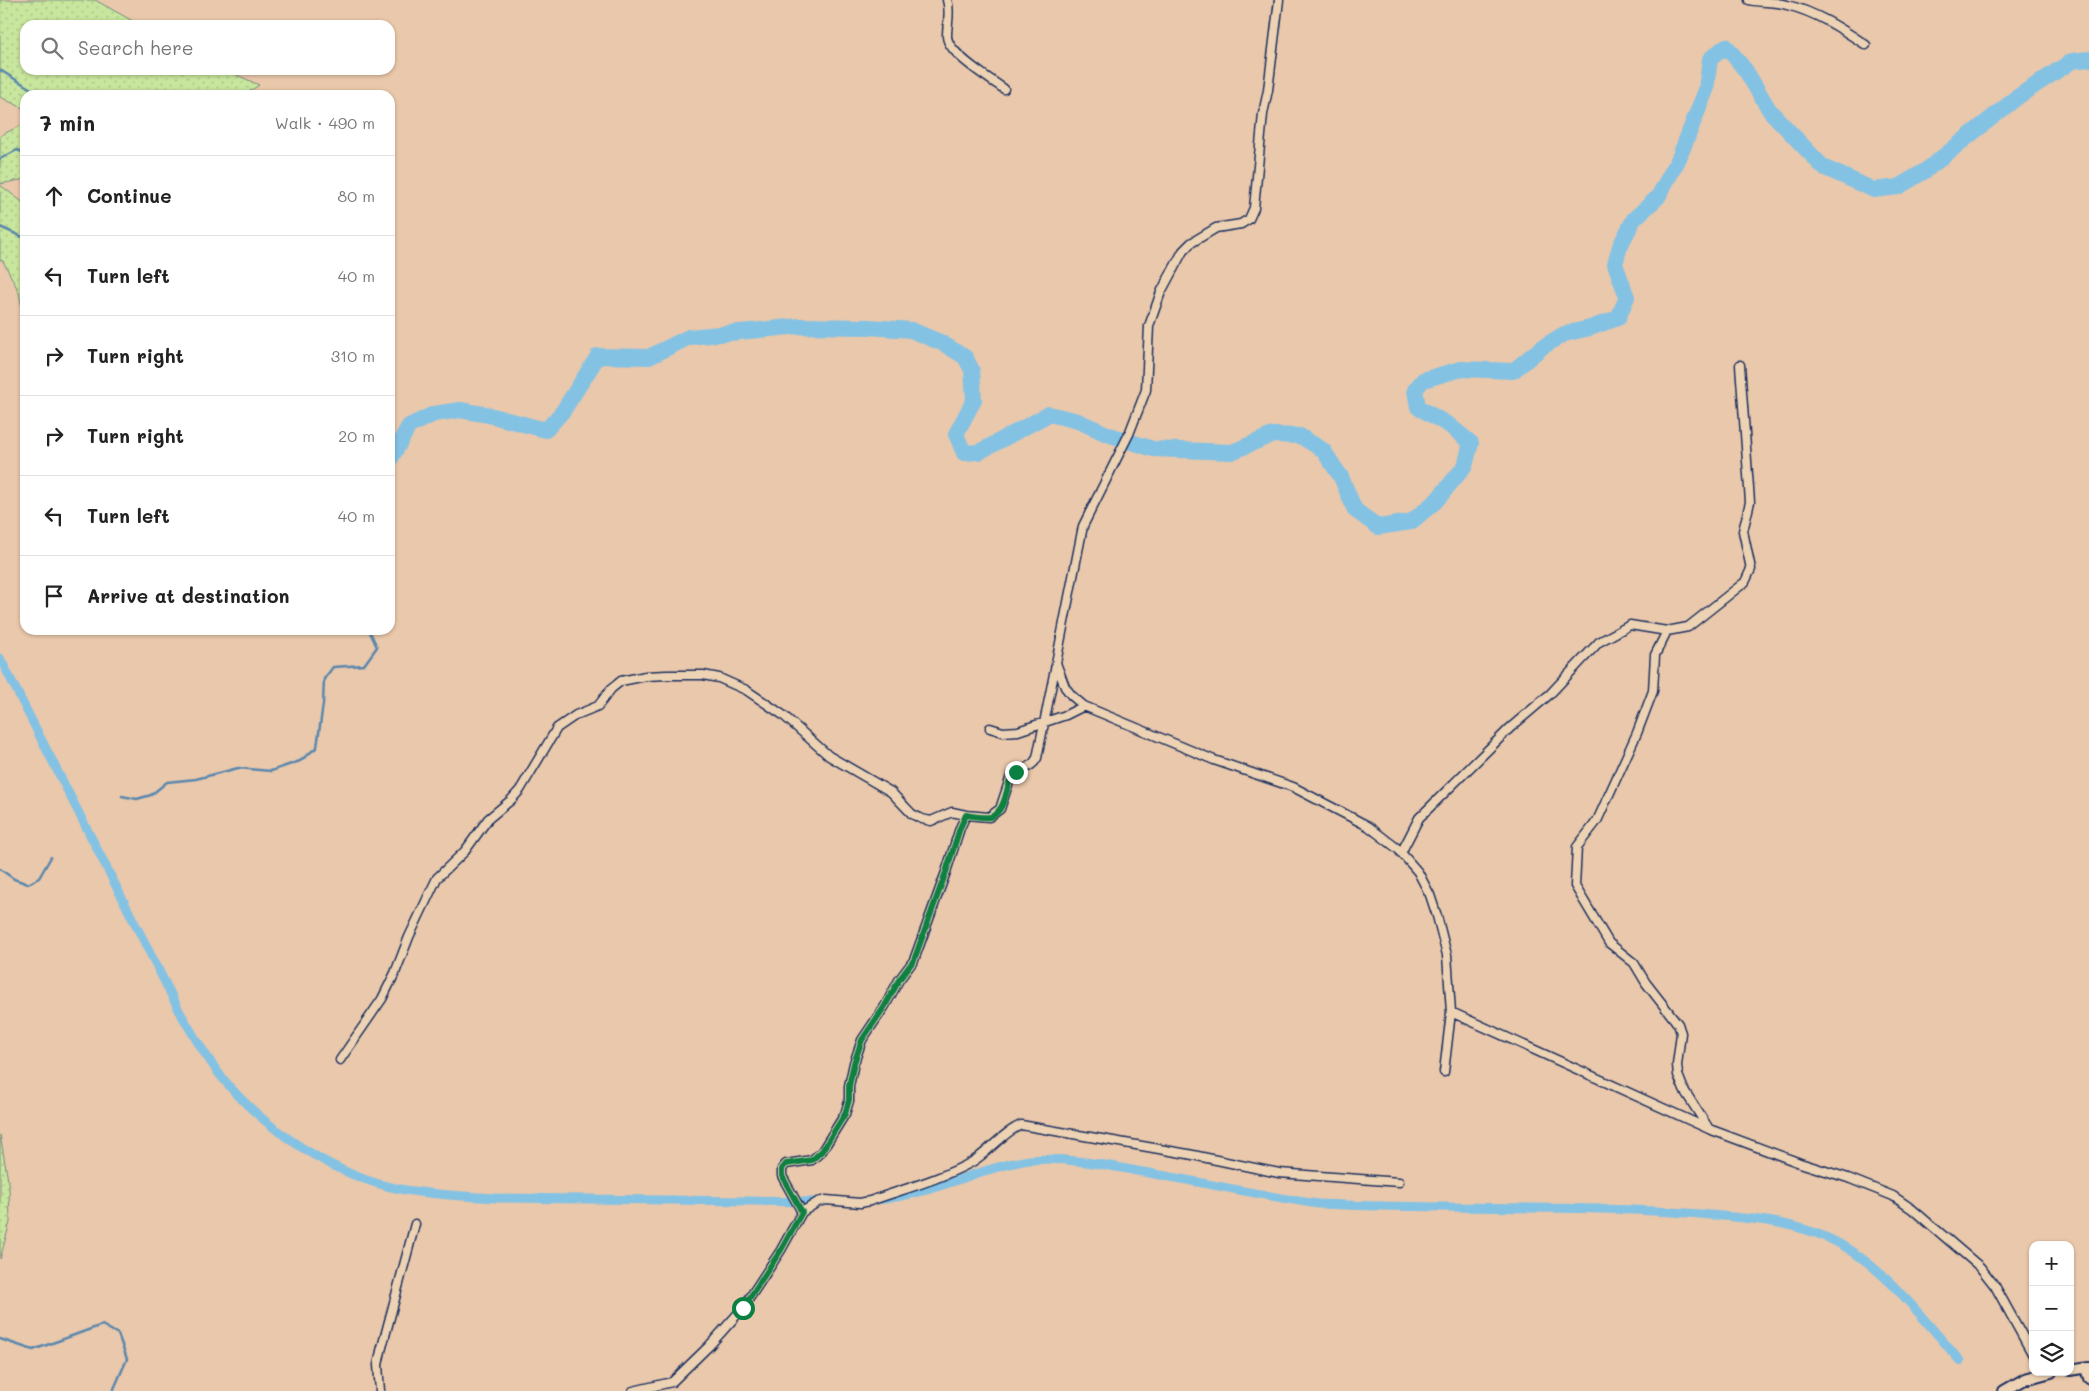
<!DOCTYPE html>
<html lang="en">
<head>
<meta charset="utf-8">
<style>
	:root { --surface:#fff; --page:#f6f6f6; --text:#222; --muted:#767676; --line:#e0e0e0 }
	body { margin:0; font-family:Mali,sans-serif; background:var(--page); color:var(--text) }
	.controls { position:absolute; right:15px; bottom:15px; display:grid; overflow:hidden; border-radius:10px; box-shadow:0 1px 4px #0004 }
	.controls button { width:45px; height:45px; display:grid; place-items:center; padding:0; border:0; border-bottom:1px solid var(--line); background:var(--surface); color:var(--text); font:25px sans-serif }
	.stop { position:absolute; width:15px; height:15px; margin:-11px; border:4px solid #0b8043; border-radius:50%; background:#fff }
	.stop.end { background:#0b8043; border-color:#fff; box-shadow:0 1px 5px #0008 }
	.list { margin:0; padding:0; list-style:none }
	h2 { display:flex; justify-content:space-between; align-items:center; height:65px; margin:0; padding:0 20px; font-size:21px }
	h2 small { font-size:16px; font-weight:400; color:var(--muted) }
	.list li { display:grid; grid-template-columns:32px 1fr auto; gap:15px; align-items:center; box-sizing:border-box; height:80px; padding:0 20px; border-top:1px solid var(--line) }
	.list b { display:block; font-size:19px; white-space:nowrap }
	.list em { font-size:16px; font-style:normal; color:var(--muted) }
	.icon { flex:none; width:28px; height:28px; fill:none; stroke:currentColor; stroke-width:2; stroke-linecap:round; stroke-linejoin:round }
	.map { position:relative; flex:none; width:2089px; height:1391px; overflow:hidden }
	.search { position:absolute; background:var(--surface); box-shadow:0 1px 4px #0004; left:20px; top:20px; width:375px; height:55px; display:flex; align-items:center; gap:12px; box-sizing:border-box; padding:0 18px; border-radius:15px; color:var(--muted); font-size:19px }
	.panel { position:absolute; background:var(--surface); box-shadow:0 1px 4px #0004; left:20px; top:90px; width:375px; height:545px; border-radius:15px }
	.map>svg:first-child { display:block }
	.grass { fill:url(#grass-dots); stroke:#728a7e }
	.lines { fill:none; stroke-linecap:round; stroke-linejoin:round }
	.stream { stroke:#5a87ae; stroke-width:2.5 }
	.canal { stroke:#84c2e4; stroke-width:9 }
	.river { stroke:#84c2e4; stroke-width:16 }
	.street-casing { stroke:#1b2f5e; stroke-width:11 }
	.secondary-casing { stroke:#1b2f5e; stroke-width:14 }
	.street { stroke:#edd3b4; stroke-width:8 }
	.secondary { stroke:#edd3b4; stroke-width:10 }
	.route { stroke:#0b8043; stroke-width:6 }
</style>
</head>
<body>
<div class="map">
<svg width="2089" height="1391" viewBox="0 0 2089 1391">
	<defs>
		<pattern id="grass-dots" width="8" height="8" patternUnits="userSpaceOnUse" patternTransform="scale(1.25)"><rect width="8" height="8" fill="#c8e69d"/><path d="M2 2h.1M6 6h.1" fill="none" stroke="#abc68a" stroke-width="1.8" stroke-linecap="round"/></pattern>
	</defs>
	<rect width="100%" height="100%" fill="#eac8ab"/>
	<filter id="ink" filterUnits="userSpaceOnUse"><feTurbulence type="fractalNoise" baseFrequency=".02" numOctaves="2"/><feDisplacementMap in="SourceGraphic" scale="10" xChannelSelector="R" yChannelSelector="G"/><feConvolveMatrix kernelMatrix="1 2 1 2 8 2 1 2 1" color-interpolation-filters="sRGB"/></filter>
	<g filter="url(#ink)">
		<!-- grass -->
		<path class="grass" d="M0,0h95l45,25h-115v45h201l33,15 -15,10h-219v14l-25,-12z
			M25,123v56l-25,5v-48z
			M0,185l25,19v121l-6,-33 -16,-31 -3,-1z
			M0,1135l9,51 1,36 -10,37z"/>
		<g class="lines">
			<!-- stream -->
			<path class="stream" d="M0,70l41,25
				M0,159l17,-9 8,3
				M0,227l25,11
				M122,796l15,3 14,-4 16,-13 29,-3 42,-11 33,3 29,-10 17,-14 6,-43 1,-25 9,-12 31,-2 13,-18 -8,-17
				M0,869l14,10 14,5 11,-6 12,-21
				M0,1339l33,11 69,-25 16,9 9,25 -14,32"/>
			<!-- canal -->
			<path class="canal" d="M0,658l181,356c12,21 24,41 39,61 41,52 115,102 180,114 32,6 63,7 95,9l328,4
				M876,1200c35,-3 69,-16 102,-27 17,-5 35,-11 52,-13 38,-3 75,5 113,12 58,10 116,23 175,32 94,4 189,3 283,5 41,1 80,3 121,7 37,3 72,7 106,22 55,25 94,80 132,123"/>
			<!-- river -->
			<path class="river" d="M390,460l19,-34 25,-12 26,-4 29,5 57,15 17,-19 35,-55 51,1 40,-20 111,-11 69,1 42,3 31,13 23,14 7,13 2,30 -18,34 8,19 15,-1 70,-38 29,7 29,13 46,15 79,3 40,-17 28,1 23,14 18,27 14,33 23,17 33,-5 25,-21 29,-35 6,-23 -21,-17 -32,-19 -3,-17 8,-10 38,-11 52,2 28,-23 23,-14 26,-6 28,-10 9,-21 -12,-33 5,-18 14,-27 24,-22 21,-39 27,-68 4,-31 16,-13 20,25 24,40 53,56 51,23 24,-3 27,-16 94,-75 53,-35 17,-2"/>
			<defs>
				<path id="street" d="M947,0c4,12 0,23 0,36 0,17 43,43 57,53
					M1279,0l-11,90 -5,24 -9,94 -5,11 -8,5 -25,4 -25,15 -8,8 -22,41 -12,34 -3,64 -17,44 -46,92 -27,137 9,24 7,9 12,10 130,54 79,27 75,39 30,23 20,23 12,23 7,21 10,39 4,57 -7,60
					M1749,0c13,3 26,1 38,5 29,7 55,24 79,40
					M990,728l13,4 15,-1 48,-16 18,-9
					M1401,853l18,-35 91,-90 40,-34 49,-52 31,-17 37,6
					M1451,1012l258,117 91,34 48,15 45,18 19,13 68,58 15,19 38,69
					M340,1060l42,-61 13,-26 14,-36 28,-59 28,-27 23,-32 23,-19 9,-10 37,-62 19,-13 22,-9 13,-17 10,-8 25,-5 21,-1h36l16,3 27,12 37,25 46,41 62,36 21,22 10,5 9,2 21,-9 14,3 23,2 11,-8 11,-33c10,-7 20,-7 26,-18l19,-94
					M1709,1129l-25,-39 -6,-15 -1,-10 4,-32 -3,-9 -32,-41 -12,-20 -25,-20 -34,-57 2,-39 20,-26 40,-88 16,-42 2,-36 12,-24 21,-4 57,-45 6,-13 -8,-38 7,-29 -10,-137
					M802,1212l-20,-36v-7l4,-5 26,-4 10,-9 23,-37 4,-13v-15l5,-23 8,-23 23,-34 14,-26 15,-20 32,-88 14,-44 6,-13
					M380,1391l-2,-26 3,-14 34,-127
					M633,1391l39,-9 37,-36 34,-38 38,-58 21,-38 16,-10 8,-2 34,3 10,-2c34,-12 71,-22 102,-39 18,-11 30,-29 49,-37l167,29 91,19 120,9"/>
				<path id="secondary" d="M2086,1368l3,10
					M2070,1370l19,-3
					M2004,1391l21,-12 26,-7"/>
			</defs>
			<!-- street casing -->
			<use href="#street" class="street-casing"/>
			<!-- secondary casing -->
			<use href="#secondary" class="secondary-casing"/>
			<!-- street -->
			<use href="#street" class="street"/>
			<!-- secondary -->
			<use href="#secondary" class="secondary"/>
		</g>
	</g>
	<g class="lines" filter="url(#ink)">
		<!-- route -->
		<path class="route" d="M743,1308l38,-58 21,-38 -20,-36v-7l4,-5 26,-4 10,-9 23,-37 4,-14v-14l5,-23 8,-23 23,-34 14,-26 15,-20 32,-88 14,-44 6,-13c7,1 17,3 24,2 15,-4 17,-30 21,-41l5,-4"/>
	</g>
</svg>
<div class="controls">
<button>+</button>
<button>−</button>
<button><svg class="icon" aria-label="layers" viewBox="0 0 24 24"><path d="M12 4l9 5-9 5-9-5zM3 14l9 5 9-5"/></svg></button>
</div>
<div class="stop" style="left:743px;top:1308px"></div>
<div class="stop end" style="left:1016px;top:772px"></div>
<div class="search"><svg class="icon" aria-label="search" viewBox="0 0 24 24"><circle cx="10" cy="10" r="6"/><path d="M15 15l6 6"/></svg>Search here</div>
<section class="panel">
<h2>7 min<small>Walk · 490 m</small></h2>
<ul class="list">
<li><svg class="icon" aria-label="ahead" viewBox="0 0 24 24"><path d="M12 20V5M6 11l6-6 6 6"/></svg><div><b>Continue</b></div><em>80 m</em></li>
<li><svg class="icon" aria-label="left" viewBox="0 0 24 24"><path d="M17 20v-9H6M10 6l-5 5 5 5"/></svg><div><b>Turn left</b></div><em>40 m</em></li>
<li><svg class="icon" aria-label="right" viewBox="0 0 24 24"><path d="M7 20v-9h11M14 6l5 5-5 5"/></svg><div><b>Turn right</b></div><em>310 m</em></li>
<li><svg class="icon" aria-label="right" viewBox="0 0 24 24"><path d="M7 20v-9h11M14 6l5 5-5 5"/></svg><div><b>Turn right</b></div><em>20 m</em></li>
<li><svg class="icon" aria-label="left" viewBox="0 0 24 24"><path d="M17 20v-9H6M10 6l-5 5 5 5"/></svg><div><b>Turn left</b></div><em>40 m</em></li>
<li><svg class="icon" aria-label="arrive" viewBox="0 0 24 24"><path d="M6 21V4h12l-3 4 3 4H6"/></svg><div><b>Arrive at destination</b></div></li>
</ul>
</section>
</div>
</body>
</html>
